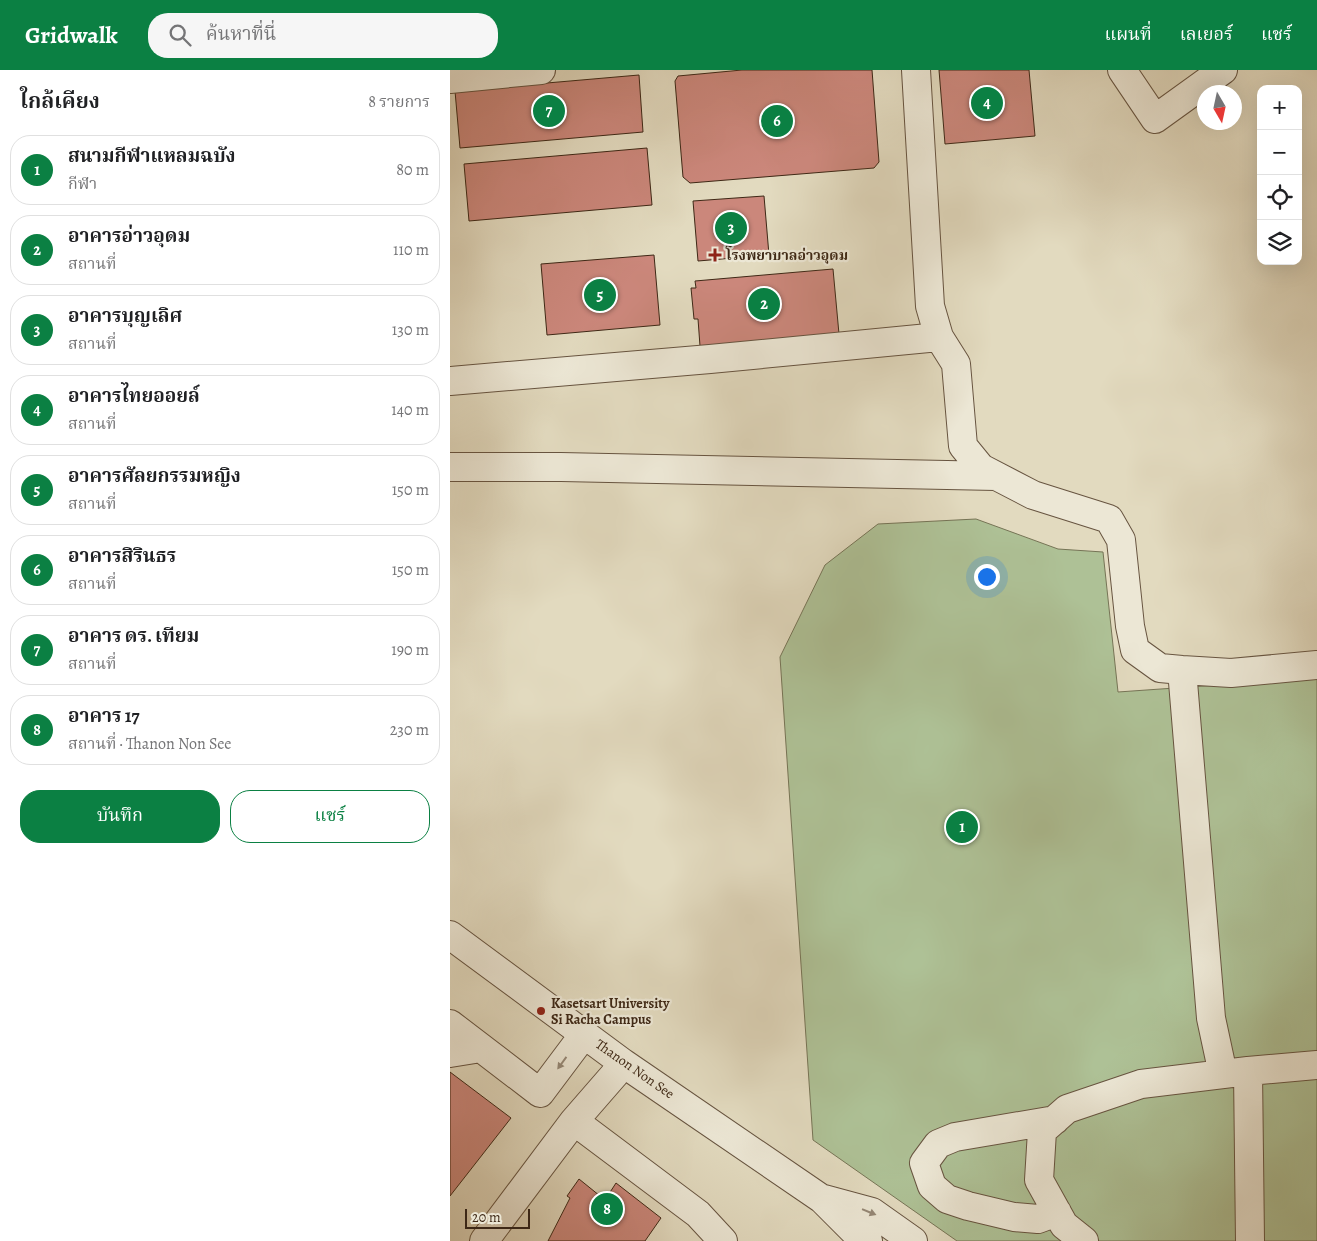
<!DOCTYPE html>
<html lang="th">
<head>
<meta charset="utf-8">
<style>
	:root { --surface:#fff; --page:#f6f6f6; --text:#202124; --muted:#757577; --line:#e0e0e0; --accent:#0b8043 }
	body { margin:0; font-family:Alegreya,"Noto Serif Thai",serif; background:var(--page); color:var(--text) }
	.controls { position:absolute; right:15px; top:15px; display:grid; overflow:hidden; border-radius:10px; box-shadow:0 5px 20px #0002 }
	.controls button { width:45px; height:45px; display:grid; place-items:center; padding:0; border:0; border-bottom:1px solid var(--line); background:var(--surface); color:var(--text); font:25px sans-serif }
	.compass { position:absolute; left:747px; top:15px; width:45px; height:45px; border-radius:50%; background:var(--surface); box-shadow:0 5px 20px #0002; rotate:171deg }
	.scale { position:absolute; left:15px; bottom:12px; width:65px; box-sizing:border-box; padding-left:5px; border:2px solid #3e2816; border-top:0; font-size:14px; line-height:18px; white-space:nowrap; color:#3e2816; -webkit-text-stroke:4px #ece7d5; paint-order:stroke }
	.you { position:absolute; left:536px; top:506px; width:18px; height:18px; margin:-12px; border:4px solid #fff; border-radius:50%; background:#1a73e8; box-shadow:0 0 0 8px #1a73e833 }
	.badge { display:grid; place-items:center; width:32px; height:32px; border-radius:50%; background:var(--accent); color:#fff; font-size:16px; font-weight:700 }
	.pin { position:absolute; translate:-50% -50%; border:2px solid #fff; box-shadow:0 1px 5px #0006 }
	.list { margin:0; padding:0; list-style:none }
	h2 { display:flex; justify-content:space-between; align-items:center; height:65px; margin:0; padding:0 20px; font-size:21px }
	h2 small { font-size:16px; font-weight:400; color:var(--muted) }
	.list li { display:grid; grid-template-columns:32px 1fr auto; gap:15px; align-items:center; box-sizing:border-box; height:70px; margin:0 10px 10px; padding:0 10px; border:1px solid var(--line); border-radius:20px }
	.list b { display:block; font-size:19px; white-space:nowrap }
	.list p { margin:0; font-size:16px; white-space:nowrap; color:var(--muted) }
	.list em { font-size:16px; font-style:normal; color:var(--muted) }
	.actions { display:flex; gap:10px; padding:15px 20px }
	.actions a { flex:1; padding:11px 0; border:1px solid var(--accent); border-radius:20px; text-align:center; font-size:18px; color:var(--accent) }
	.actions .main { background:var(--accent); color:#fff }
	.icon { flex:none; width:28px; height:28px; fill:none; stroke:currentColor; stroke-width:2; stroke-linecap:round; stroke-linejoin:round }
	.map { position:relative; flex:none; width:867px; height:1171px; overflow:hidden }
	header { display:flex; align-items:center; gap:30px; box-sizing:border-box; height:70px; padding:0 25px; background:var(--accent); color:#fff }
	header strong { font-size:24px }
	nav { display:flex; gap:28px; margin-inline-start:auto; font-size:18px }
	.search { width:350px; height:45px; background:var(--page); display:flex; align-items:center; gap:12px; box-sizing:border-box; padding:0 18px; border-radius:20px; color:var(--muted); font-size:19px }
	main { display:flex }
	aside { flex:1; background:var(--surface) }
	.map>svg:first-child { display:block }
	.green { fill:#aec196; stroke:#767456 }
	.building { fill:#cb877b; stroke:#3e2816 }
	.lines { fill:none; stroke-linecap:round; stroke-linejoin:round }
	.minor-casing { stroke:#675440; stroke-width:30 }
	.minor { stroke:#ece7d5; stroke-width:28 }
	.oneway { fill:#958876 }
	.poi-dot { fill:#8f2418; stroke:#ece7d5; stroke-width:2 }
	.labels { text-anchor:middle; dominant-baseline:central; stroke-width:4.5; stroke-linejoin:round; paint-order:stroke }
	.poi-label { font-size:14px; font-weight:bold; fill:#3e2816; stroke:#ece7d5; text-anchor:start }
	.street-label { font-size:14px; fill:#3e2816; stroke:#ece7d5 }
</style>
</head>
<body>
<header>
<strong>Gridwalk</strong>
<div class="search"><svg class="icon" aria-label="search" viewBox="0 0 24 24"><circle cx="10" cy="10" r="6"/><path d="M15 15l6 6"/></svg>ค้นหาที่นี่</div>
<nav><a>แผนที่</a><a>เลเยอร์</a><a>แชร์</a></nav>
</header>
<main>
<aside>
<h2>ใกล้เคียง<small>8 รายการ</small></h2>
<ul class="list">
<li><span class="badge">1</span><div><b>สนามกีฬาแหลมฉบัง</b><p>กีฬา</p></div><em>80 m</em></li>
<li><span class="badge">2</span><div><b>อาคารอ่าวอุดม</b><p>สถานที่</p></div><em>110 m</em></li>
<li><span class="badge">3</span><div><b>อาคารบุญเลิศ</b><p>สถานที่</p></div><em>130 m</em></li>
<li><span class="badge">4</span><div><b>อาคารไทยออยล์</b><p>สถานที่</p></div><em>140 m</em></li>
<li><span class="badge">5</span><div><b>อาคารศัลยกรรมหญิง</b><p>สถานที่</p></div><em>150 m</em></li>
<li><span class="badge">6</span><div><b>อาคารสิรินธร</b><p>สถานที่</p></div><em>150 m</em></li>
<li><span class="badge">7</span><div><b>อาคาร ดร. เทียม</b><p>สถานที่</p></div><em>190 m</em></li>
<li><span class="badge">8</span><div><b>อาคาร 17</b><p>สถานที่ · Thanon Non See</p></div><em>230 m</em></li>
</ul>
<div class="actions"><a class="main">บันทึก</a><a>แชร์</a></div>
</aside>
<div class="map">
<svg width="867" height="1171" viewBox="0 0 867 1171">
	<rect width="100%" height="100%" fill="#e2dabf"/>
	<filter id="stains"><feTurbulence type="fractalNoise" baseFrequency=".004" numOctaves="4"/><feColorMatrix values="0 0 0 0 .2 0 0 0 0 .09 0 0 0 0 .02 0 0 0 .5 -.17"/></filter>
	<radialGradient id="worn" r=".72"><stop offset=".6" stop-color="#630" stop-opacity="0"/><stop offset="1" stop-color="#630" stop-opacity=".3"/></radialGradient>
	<!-- green -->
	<path class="green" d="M526,449l82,30 45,3 15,140 199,-14v563h-360l-144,-101 -33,-483 45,-92 53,-41z"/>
	<!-- building -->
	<path class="building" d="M292,0h130l7,92 -5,6 -184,15 -7,-6 -8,-96 3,-5z
		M489,0h90l6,66 -90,8z
		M189,5l4,57 -183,16 -5,-57z
		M197,78l5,57 -183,16 -5,-57z
		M314,126l5,59 -71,6 -5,-60z
		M204,185l6,70 -113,10 -6,-71z
		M383,199l6,65 -139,12 -2,-27h-4l-3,-31h5l-1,-7z
		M0,1002l61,46 -61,78z
		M129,1109l26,21 11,-17 45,35 -16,23h-97l22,-43 -3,-2z"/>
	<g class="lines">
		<defs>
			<path id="minor" d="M466,0l14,236 9,31 17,27 7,82 18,22 52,27 76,24 12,21 9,86 5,24 25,18 22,2 49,3 86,-8
				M672,0l33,49 68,-49
				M0,9l91,-9
				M0,311l260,-22 229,-22
				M0,397h111l435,9
				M732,600l29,348 12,56
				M0,865l173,128 199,136 32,32 14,10
				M0,954l90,69 36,-48 7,-12
				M0,983l31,-5
				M798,1001l2,170
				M605,1050l-100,17 -17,7 -14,19 8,23 15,13 21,7 46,11 24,2 19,-7
				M124,1051l124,93 25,27
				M374,1129l48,13 41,29
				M34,1171l90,-120 40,-46 9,-12
				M634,1171l-20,-16 -25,-45 3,-49 25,-22 74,-25 107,-13 69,-6"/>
		</defs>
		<!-- minor casing -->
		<use href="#minor" class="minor-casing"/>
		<!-- minor -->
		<use href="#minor" class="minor"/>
	</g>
	<!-- one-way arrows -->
	<defs><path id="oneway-solid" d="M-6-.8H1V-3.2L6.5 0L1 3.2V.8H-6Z" transform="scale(1.25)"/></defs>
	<g class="oneway">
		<use href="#oneway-solid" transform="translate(112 993) rotate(126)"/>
		<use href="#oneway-solid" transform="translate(419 1142) rotate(22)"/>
	</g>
	<!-- markers -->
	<g class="poi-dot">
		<path d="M262.5 177.5h5v5h5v5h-5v5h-5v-5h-5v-5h5z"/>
		<circle cx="91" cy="941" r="5"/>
	</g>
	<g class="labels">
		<!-- poi labels -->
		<g class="poi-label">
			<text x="276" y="185">โรงพยาบาลอ่าวอุดม</text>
			<text x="101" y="933">Kasetsart University<tspan x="101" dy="16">Si Racha Campus</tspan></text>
		</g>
		<!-- street labels -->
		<g class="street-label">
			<text transform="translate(185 999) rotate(35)">Thanon Non See</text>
		</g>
	</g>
	<rect width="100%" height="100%" filter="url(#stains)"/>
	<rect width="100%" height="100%" fill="url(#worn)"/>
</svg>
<div class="controls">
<button>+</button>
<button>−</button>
<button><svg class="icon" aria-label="locate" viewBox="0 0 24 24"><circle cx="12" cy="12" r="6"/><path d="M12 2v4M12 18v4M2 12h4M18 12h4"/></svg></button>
<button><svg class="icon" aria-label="layers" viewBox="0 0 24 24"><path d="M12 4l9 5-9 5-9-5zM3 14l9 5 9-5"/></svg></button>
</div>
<svg class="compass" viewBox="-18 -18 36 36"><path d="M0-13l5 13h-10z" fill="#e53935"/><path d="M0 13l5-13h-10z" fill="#757577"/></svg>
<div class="scale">20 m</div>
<div class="you"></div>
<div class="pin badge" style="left:512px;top:757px">1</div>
<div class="pin badge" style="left:314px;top:234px">2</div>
<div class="pin badge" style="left:281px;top:158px">3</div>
<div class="pin badge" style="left:537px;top:33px">4</div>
<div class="pin badge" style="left:150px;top:225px">5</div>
<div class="pin badge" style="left:327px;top:51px">6</div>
<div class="pin badge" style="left:99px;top:41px">7</div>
<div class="pin badge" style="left:157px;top:1139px">8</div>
</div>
</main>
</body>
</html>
